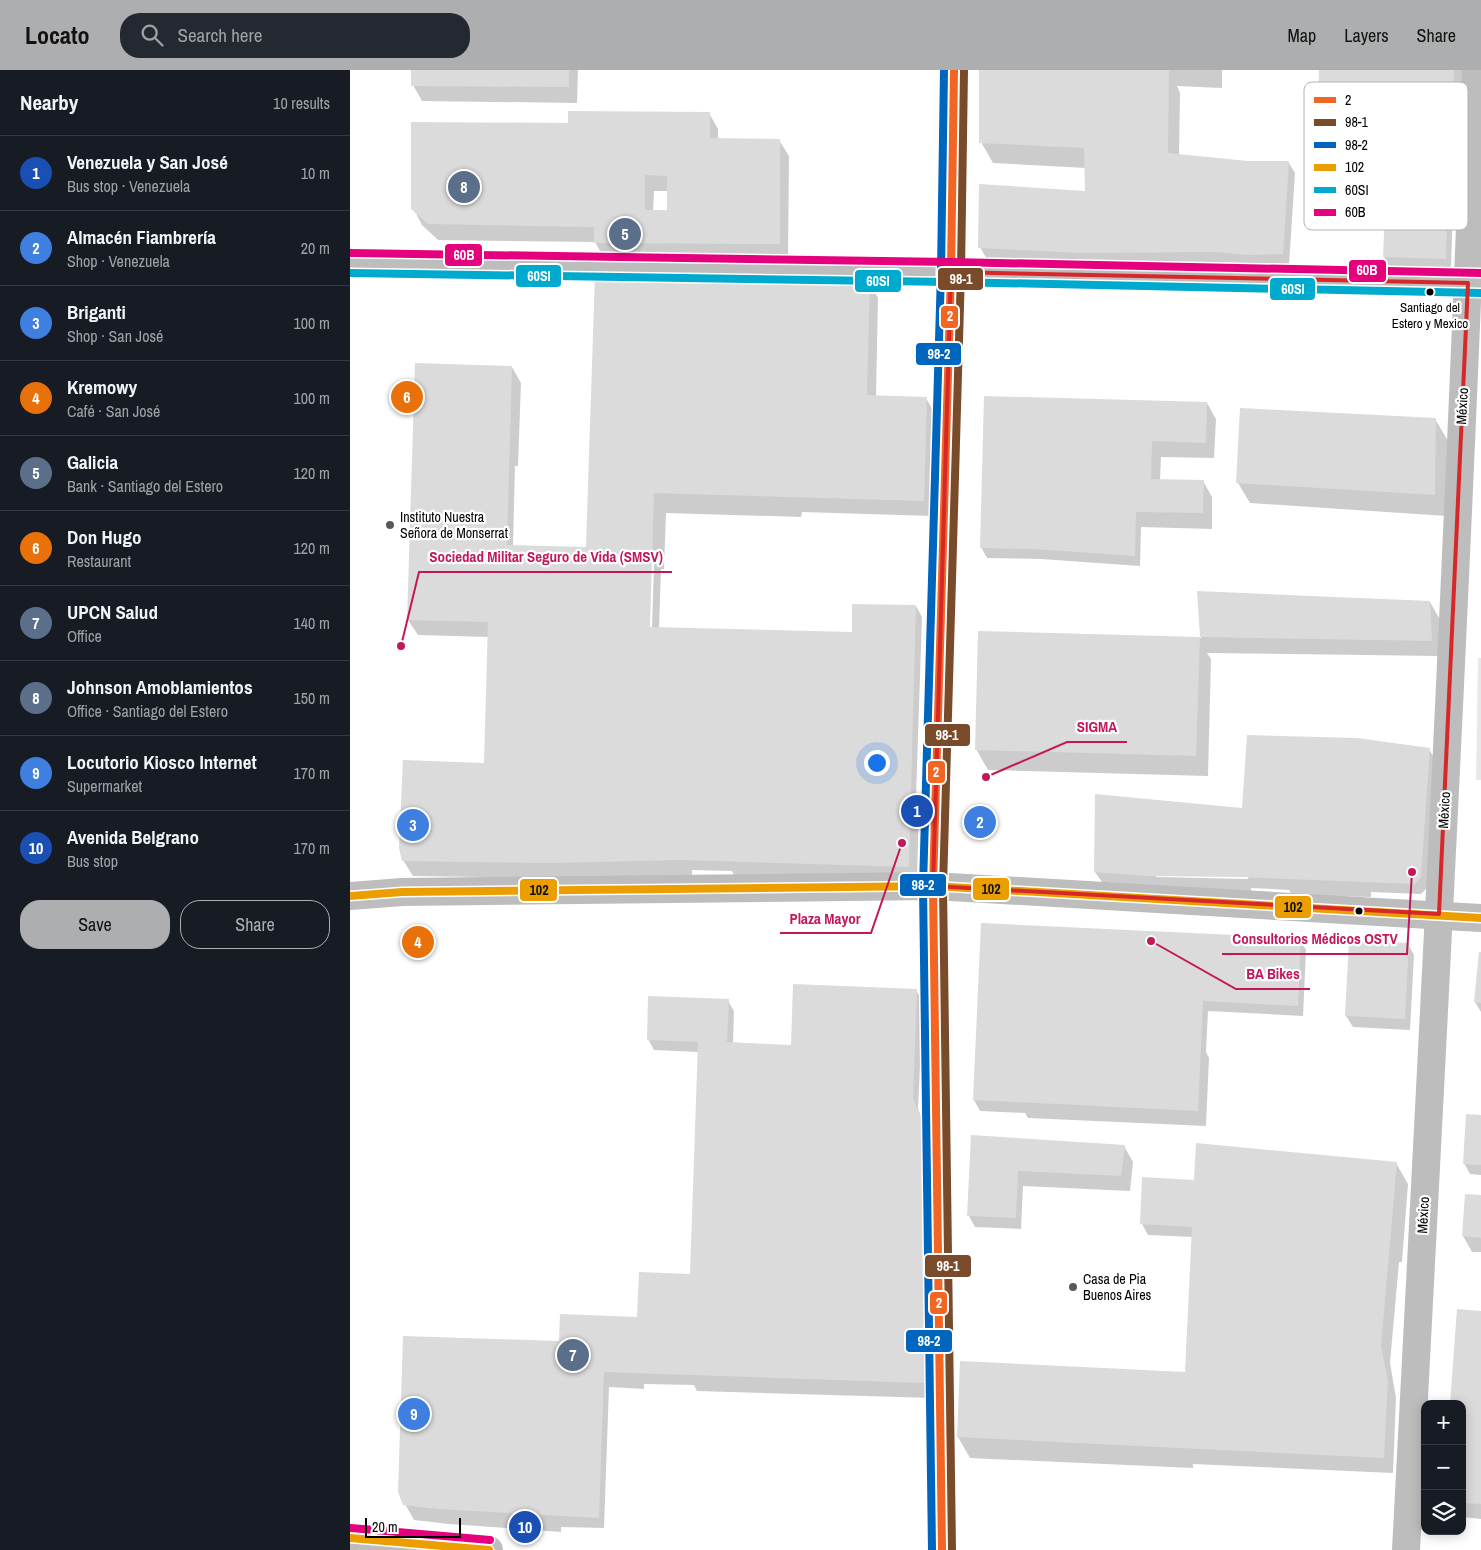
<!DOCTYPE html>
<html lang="en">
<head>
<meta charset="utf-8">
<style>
	:root { --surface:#171b24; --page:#242831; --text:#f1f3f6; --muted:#9ea1a6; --line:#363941; --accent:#adaeaf }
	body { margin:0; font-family:"Archivo Narrow",sans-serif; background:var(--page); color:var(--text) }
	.controls { position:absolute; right:15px; bottom:15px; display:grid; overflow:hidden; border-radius:10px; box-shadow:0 2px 12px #0003 }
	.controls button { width:45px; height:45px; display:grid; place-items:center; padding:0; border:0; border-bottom:1px solid var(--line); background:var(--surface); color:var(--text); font:25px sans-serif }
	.scale { position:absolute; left:15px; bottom:12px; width:96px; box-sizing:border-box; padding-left:5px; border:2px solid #000; border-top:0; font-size:14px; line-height:18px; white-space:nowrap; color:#000; -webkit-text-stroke:4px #fff; paint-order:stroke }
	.you { position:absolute; left:526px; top:692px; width:18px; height:18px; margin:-12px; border:4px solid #fff; border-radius:50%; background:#1a73e8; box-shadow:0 0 0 8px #1a73e833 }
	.badge { display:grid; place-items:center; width:32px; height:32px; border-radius:50%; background:var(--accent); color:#fff; font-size:16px; font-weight:700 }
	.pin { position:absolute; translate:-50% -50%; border:2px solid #fff; box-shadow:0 1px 5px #0006 }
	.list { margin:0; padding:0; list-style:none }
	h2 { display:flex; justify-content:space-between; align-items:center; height:65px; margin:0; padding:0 20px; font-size:21px }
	h2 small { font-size:16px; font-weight:400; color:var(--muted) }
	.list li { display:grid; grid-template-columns:32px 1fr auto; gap:15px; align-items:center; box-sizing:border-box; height:75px; padding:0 20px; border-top:1px solid var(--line) }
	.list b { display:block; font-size:19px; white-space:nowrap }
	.list p { margin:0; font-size:16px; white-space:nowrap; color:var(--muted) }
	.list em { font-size:16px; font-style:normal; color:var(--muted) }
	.actions { display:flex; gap:10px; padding:15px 20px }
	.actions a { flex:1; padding:11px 0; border:1px solid var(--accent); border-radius:20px; text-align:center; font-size:18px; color:var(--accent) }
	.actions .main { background:var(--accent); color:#111 }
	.icon { flex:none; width:28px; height:28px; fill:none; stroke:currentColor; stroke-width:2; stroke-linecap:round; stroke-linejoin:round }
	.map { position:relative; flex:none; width:1131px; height:1480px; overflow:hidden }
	header { display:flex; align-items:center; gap:30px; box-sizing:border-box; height:70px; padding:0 25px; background:var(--accent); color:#111 }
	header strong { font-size:24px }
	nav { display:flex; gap:28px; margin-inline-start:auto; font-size:18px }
	.search { width:350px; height:45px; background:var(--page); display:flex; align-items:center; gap:12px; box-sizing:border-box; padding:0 18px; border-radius:20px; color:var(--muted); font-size:19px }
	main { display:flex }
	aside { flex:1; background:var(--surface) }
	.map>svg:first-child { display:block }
	.green { fill:#e8e8e8 }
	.shadow { fill:#0003; fill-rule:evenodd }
	.building { fill:#dbdbdb; fill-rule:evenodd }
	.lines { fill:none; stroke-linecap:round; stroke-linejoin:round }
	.minor { stroke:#bdbdbd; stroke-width:28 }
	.bus-1-casing { stroke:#fff; stroke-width:11 }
	.bus-2-casing { stroke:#fff; stroke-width:11 }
	.bus-3-casing { stroke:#fff; stroke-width:11 }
	.bus-4-casing { stroke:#fff; stroke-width:11 }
	.bus-5-casing { stroke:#fff; stroke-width:11 }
	.bus-6-casing { stroke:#fff; stroke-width:11 }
	.bus-1 { stroke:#f26522; stroke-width:8 }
	.bus-2 { stroke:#7a4b2a; stroke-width:8 }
	.bus-3 { stroke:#0065bd; stroke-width:8 }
	.bus-4 { stroke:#eb9e00; stroke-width:8 }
	.bus-5 { stroke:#00a9ce; stroke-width:8 }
	.bus-6 { stroke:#e5007d; stroke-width:8 }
	.marked { fill:none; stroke:#d62828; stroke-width:4; stroke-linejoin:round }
	.bus-dot { fill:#000; stroke:#fff; stroke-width:2 }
	.poi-dot { fill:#595959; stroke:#fff; stroke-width:2 }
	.labels { text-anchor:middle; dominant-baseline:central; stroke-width:4.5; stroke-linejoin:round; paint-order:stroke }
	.bus-label { font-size:13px; fill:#000; stroke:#fff }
	.street-label { font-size:14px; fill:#000; stroke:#fff }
	.poi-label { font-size:14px; fill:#000; stroke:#fff; text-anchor:start }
	.key { fill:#fff; stroke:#b2b2b2; stroke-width:1 }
	.key-label { font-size:14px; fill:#000 }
	.leader { fill:none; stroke:#c2185b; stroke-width:2 }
	.callout-dot { fill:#c2185b; stroke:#fff; stroke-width:2 }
	.callout-label { font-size:15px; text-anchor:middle; font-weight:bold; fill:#c2185b; stroke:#fff; stroke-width:4.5; stroke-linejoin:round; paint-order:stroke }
	.line-badge { stroke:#fff; stroke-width:2 }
	.badge-label { font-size:14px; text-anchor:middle; font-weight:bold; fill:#fff }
	.pale-badge-label { font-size:14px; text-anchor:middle; font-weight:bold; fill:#111 }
</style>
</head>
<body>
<header>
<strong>Locato</strong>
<div class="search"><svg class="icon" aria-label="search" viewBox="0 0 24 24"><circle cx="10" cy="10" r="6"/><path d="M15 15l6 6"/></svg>Search here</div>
<nav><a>Map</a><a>Layers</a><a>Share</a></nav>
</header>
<main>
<aside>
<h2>Nearby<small>10 results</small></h2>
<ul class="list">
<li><span class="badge" style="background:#1a4fb4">1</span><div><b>Venezuela y San José</b><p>Bus stop · Venezuela</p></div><em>10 m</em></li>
<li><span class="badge" style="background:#3f7fe0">2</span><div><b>Almacén Fiambrería</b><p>Shop · Venezuela</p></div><em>20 m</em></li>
<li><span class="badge" style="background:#3f7fe0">3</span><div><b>Briganti</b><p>Shop · San José</p></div><em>100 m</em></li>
<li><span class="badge" style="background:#e8710a">4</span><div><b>Kremowy</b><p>Café · San José</p></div><em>100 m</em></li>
<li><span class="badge" style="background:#5c6f8a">5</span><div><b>Galicia</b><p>Bank · Santiago del Estero</p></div><em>120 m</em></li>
<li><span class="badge" style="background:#e8710a">6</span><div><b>Don Hugo</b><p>Restaurant</p></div><em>120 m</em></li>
<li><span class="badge" style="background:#5c6f8a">7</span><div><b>UPCN Salud</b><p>Office</p></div><em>140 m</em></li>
<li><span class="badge" style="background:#5c6f8a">8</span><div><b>Johnson Amoblamientos</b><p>Office · Santiago del Estero</p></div><em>150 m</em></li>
<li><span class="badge" style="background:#3f7fe0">9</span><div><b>Locutorio Kiosco Internet</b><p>Supermarket</p></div><em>170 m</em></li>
<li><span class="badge" style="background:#1a4fb4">10</span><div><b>Avenida Belgrano</b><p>Bus stop</p></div><em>170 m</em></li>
</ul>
<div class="actions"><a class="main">Save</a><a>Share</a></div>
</aside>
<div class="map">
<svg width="1131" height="1480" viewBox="0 0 1131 1480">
	<rect width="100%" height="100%" fill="#fff"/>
	<!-- green -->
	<path class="green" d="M1128,588h3v122h-5z"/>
	<!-- shadow -->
	<path class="shadow" d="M63,0h165l-1,33 -155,-2 -9,-16z
		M631,0h241v18l-45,-2 3,7 -1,63 69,6 41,1 6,10 -6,92h-34l-30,-3v6l-236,-5 -9,-16 106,-55v-24l-93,-5 -12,-21z
		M971,0h142l-7,134h-3l-2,65 -61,-1 -6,-11 2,-57 -46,-3 -9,-15 1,-27z
		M359,43l9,16v11h61l10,16 -1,104h-45l-3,-6h-22v5l-114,-1 -9,-16 -157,-2 -16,-15 -9,-17 157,-83zM304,121h14v20h-15z
		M519,212l9,16 -2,98 50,2 9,16 -3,102 -130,-4 -1,5 -135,-4 -2,56h-3l-2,59 194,6 63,-28 6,11 -6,180 3,5 -2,80 -182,-5 -3,-6 -40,-1v10l-279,-4 -10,-16 82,-96 4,-127 -71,-2 -10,-15 104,-253 9,16 -3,83h-3l-2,80 74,2zM301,494h3l-2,64h-3z
		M857,333l9,16 -2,39 -53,-1 -1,23 43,1 9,16v32l-71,-2 -1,39 -99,-7 -54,-1 -6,-11z
		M1085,349l12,20v77l-197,-13 -12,-20z
		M849,522l231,10 9,16 1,38 -233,-3 4,6 -3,117 -220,-6 -12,-21 3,-117 222,6z
		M1079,679l9,16 -11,123 -6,6 -50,-2v5l-79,-2 -3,-5 -38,-2v5l-149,-11 -7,-10 148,-63zM806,805l93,1 -1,3 -92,-2z
		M950,869l6,11 -3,66 -95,-5 -2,41 3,6 -3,68 -178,-8 -3,-5 -45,-2 -6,-11z
		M1000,872l58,2 6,11 -4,75 -57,-3 -7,-11z
		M1131,883v59l-6,-10z
		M566,920l9,16 -2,60h-3l-2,43 19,46 -5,243 -235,-7 -3,-6 -50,-1v5l-35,-2 -5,141 -43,-1v5l-112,-8 -35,-4 -9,-16 155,-161 77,-25 54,-43 8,-223 -45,-2 -6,-11 80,-38 6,10 -1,33 60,2z
		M1131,1046v59l-11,-1 -6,-11z
		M622,1067l152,9 9,16 -3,29 -107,-5 -2,43 -46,-2 -6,-11z
		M1046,1093l12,21 -6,78h-3l-9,101 6,35 -3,75 -200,-9v4l-223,-10 -12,-21 3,-75 225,14 7,-139 -45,-2 -6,-11 1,-45 51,2z
		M1131,1127v55h-9l-9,-16z
		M1131,1242v207l-19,-2v-113z"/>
	<!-- building -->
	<path class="building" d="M61,0h158v17l-158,-1z
		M629,0h190l-1,83 80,8h41l-6,93 -35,1 -32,-3 -135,1 -103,-5 1,-64 106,7 -1,-43 -105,-5z
		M969,0h135l-6,118 -2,71 -63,-2 3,-71 -56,-4 1,-27 -13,-43z
		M218,41l142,1v26l70,1v105l-186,-1v-16l-166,-3 -17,-15v-87l157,1zM295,105l22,1v34h-22z
		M245,203l275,8 -3,114 60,2 -3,104 -270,-8 -4,134 202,5v-28l64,1 -7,262 -228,-7 -131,3 -148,-2 -3,-13 4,-88 81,3 4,-141 -81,-2 8,-257 97,3 -5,179 79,2z
		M634,326l223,6 -1,41 -54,-2 -1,38 53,1 -1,33 -67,-1 -1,44 -101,-7 -54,-1z
		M890,338l196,10 -1,77 -199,-12z
		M847,521l233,10 2,40 -232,-4z
		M628,561l222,6 -4,119 -221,-6z
		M897,665l110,3 73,10 -9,129 -6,7 -173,-7 -94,-1 -54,-4 1,-78 147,14z
		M631,853l320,15 -3,68 -95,-5 -5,110 -225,-11z
		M999,871l60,2 -4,76 -60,-3z
		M1129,882h2v51l-7,-1z
		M443,914l124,5 -4,109 19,45 -8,240 -320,-11 -5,146 -160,-9 -36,-4 -5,-13 5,-156 156,5 1,-27 77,3 2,-45 51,2 8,-232 -51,-2 1,-44 81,3 -2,43 64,3z
		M1116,1044l15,1v50l-18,-1z
		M621,1065l154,10 -4,31 -103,-5 -2,47 -49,-2z
		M846,1073l201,19 -16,184 7,35 -4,77 -427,-21 3,-76 225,11 7,-145 -52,-3 2,-47 52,3z
		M1115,1124l16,1v43l-19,-2z
		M1107,1239l24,2v193l-19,-1v-99h-12z"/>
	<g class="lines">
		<!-- minor -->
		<path class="minor" d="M0,193l601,9 530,11
			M0,826l52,-4 531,-6 548,32
			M0,1468l139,12
			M592,1480l-9,-664 18,-614 3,-202
			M1056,1480c26,-493 52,-986 70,-1480"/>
		<defs>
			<path id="bus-1" d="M592,1480l-9,-664 18,-614 3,-202"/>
			<path id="bus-2" d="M602,1480l-9,-664 18,-614 3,-202"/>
			<path id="bus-3" d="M582,1480l-9,-664 18,-614 3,-202"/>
			<path id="bus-4" d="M0,826l52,-4 531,-6 548,32
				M0,1468l139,12"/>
			<path id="bus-5" d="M0,203l601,9 530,11"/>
			<path id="bus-6" d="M0,183l601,9 530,11
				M1,1458l139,12"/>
		</defs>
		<!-- bus-1 casing -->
		<use href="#bus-1" class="bus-1-casing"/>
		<!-- bus-2 casing -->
		<use href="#bus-2" class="bus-2-casing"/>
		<!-- bus-3 casing -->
		<use href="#bus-3" class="bus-3-casing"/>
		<!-- bus-4 casing -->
		<use href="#bus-4" class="bus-4-casing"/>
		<!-- bus-5 casing -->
		<use href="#bus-5" class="bus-5-casing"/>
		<!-- bus-6 casing -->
		<use href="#bus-6" class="bus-6-casing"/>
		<!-- bus-1 -->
		<use href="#bus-1" class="bus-1"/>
		<!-- bus-2 -->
		<use href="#bus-2" class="bus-2"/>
		<!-- bus-3 -->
		<use href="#bus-3" class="bus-3"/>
		<!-- bus-4 -->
		<use href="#bus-4" class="bus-4"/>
		<!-- bus-5 -->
		<use href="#bus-5" class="bus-5"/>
		<!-- bus-6 -->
		<use href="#bus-6" class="bus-6"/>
	</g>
	<!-- marked area -->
	<path class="marked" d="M601,202l517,11 -29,631 -506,-28z"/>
	<!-- markers -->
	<g class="bus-dot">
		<circle cx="1080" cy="222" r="4.5"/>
		<circle cx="1009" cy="841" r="4.5"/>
	</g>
	<g class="poi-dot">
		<circle cx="40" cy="455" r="5"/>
		<circle cx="723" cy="1217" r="5"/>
	</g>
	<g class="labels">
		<!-- bus labels -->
		<g class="bus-label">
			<text x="1080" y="237">Santiago del<tspan x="1080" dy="16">Estero y Mexico</tspan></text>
		</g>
		<!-- street labels -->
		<g class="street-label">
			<text transform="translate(1112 336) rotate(-87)">México</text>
			<text transform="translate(1094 740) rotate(-87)">México</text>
			<text transform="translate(1073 1145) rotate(-87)">México</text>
		</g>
		<!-- poi labels -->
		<g class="poi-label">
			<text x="50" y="447">Instituto Nuestra<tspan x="50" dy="16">Señora de Monserrat</tspan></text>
			<text x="733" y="1209">Casa de Pia<tspan x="733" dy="16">Buenos Aires</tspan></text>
		</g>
	</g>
	<!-- legend -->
	<rect x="954" y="12" width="164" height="148" rx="8" class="key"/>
	<rect x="964" y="27" width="22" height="6" fill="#f26522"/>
	<rect x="964" y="49" width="22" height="7" fill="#7a4b2a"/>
	<rect x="964" y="72" width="22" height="6" fill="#0065bd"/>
	<rect x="964" y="94" width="22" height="7" fill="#eb9e00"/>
	<rect x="964" y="117" width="22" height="6" fill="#00a9ce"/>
	<rect x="964" y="139" width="22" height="7" fill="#e5007d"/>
	<g class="key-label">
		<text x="995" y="35">2</text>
		<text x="995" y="57">98-1</text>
		<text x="995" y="80">98-2</text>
		<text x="995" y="102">102</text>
		<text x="995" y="125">60SI</text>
		<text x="995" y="147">60B</text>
	</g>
	<!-- callouts -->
	<path class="leader" d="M51 576L69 502H322M636 707L717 672H777M552 773L521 863H430M1062 802L1057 884H872M801 871L886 919H960"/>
	<g class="callout-dot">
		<circle cx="51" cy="576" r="5"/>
		<circle cx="636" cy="707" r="5"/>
		<circle cx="552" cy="773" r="5"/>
		<circle cx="1062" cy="802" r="5"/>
		<circle cx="801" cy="871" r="5"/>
	</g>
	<g class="callout-label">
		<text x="196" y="492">Sociedad Militar Seguro de Vida (SMSV)</text>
		<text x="747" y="662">SIGMA</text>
		<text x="475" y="854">Plaza Mayor</text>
		<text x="965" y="874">Consultorios Médicos OSTV</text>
		<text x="923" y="909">BA Bikes</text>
	</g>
	<g class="line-badge">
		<rect x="94" y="173" width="39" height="24" rx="5" fill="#e5007d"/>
		<rect x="998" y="189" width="39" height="24" rx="5" fill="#e5007d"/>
		<rect x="165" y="194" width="47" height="24" rx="5" fill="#00a9ce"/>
		<rect x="587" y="197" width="47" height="24" rx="5" fill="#7a4b2a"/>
		<rect x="504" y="199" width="48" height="24" rx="5" fill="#00a9ce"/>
		<rect x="919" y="207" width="47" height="24" rx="5" fill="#00a9ce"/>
		<rect x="590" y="235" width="19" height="24" rx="5" fill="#f26522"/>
		<rect x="565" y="272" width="47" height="24" rx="5" fill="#0065bd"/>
		<rect x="574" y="653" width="47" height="24" rx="5" fill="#7a4b2a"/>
		<rect x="577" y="690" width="19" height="24" rx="5" fill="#f26522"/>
		<rect x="549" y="803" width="48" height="24" rx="5" fill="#0065bd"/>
		<rect x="622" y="807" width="38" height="24" rx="5" fill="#eb9e00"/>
		<rect x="169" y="808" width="39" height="24" rx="5" fill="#eb9e00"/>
		<rect x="924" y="825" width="38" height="24" rx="5" fill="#eb9e00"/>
		<rect x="574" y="1184" width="48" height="24" rx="5" fill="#7a4b2a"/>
		<rect x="579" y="1221" width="19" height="24" rx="5" fill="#f26522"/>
		<rect x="555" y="1259" width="48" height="24" rx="5" fill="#0065bd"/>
	</g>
	<g class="badge-label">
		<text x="114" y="190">60B</text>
		<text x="1017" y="205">60B</text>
		<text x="189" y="211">60SI</text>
		<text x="611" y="214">98-1</text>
		<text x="528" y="216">60SI</text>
		<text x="943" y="224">60SI</text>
		<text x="600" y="251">2</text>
		<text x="589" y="289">98-2</text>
		<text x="597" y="670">98-1</text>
		<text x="586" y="707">2</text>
		<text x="573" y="820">98-2</text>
		<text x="598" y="1201">98-1</text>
		<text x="589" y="1238">2</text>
		<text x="579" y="1276">98-2</text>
	</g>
	<g class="pale-badge-label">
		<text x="641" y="824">102</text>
		<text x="189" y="825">102</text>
		<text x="943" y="842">102</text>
	</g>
</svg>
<div class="controls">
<button>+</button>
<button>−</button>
<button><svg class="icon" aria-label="layers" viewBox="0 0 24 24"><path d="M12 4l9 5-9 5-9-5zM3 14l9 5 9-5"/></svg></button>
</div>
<div class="scale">20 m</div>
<div class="you"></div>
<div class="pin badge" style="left:567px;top:741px;background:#1a4fb4">1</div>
<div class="pin badge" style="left:630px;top:752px;background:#3f7fe0">2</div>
<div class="pin badge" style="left:63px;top:755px;background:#3f7fe0">3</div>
<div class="pin badge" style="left:68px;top:872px;background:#e8710a">4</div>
<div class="pin badge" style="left:275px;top:164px;background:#5c6f8a">5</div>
<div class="pin badge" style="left:57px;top:327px;background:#e8710a">6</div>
<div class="pin badge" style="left:223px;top:1285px;background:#5c6f8a">7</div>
<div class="pin badge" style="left:114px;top:117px;background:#5c6f8a">8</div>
<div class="pin badge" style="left:64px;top:1344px;background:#3f7fe0">9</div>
<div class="pin badge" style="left:175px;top:1457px;background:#1a4fb4">10</div>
</div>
</main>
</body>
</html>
